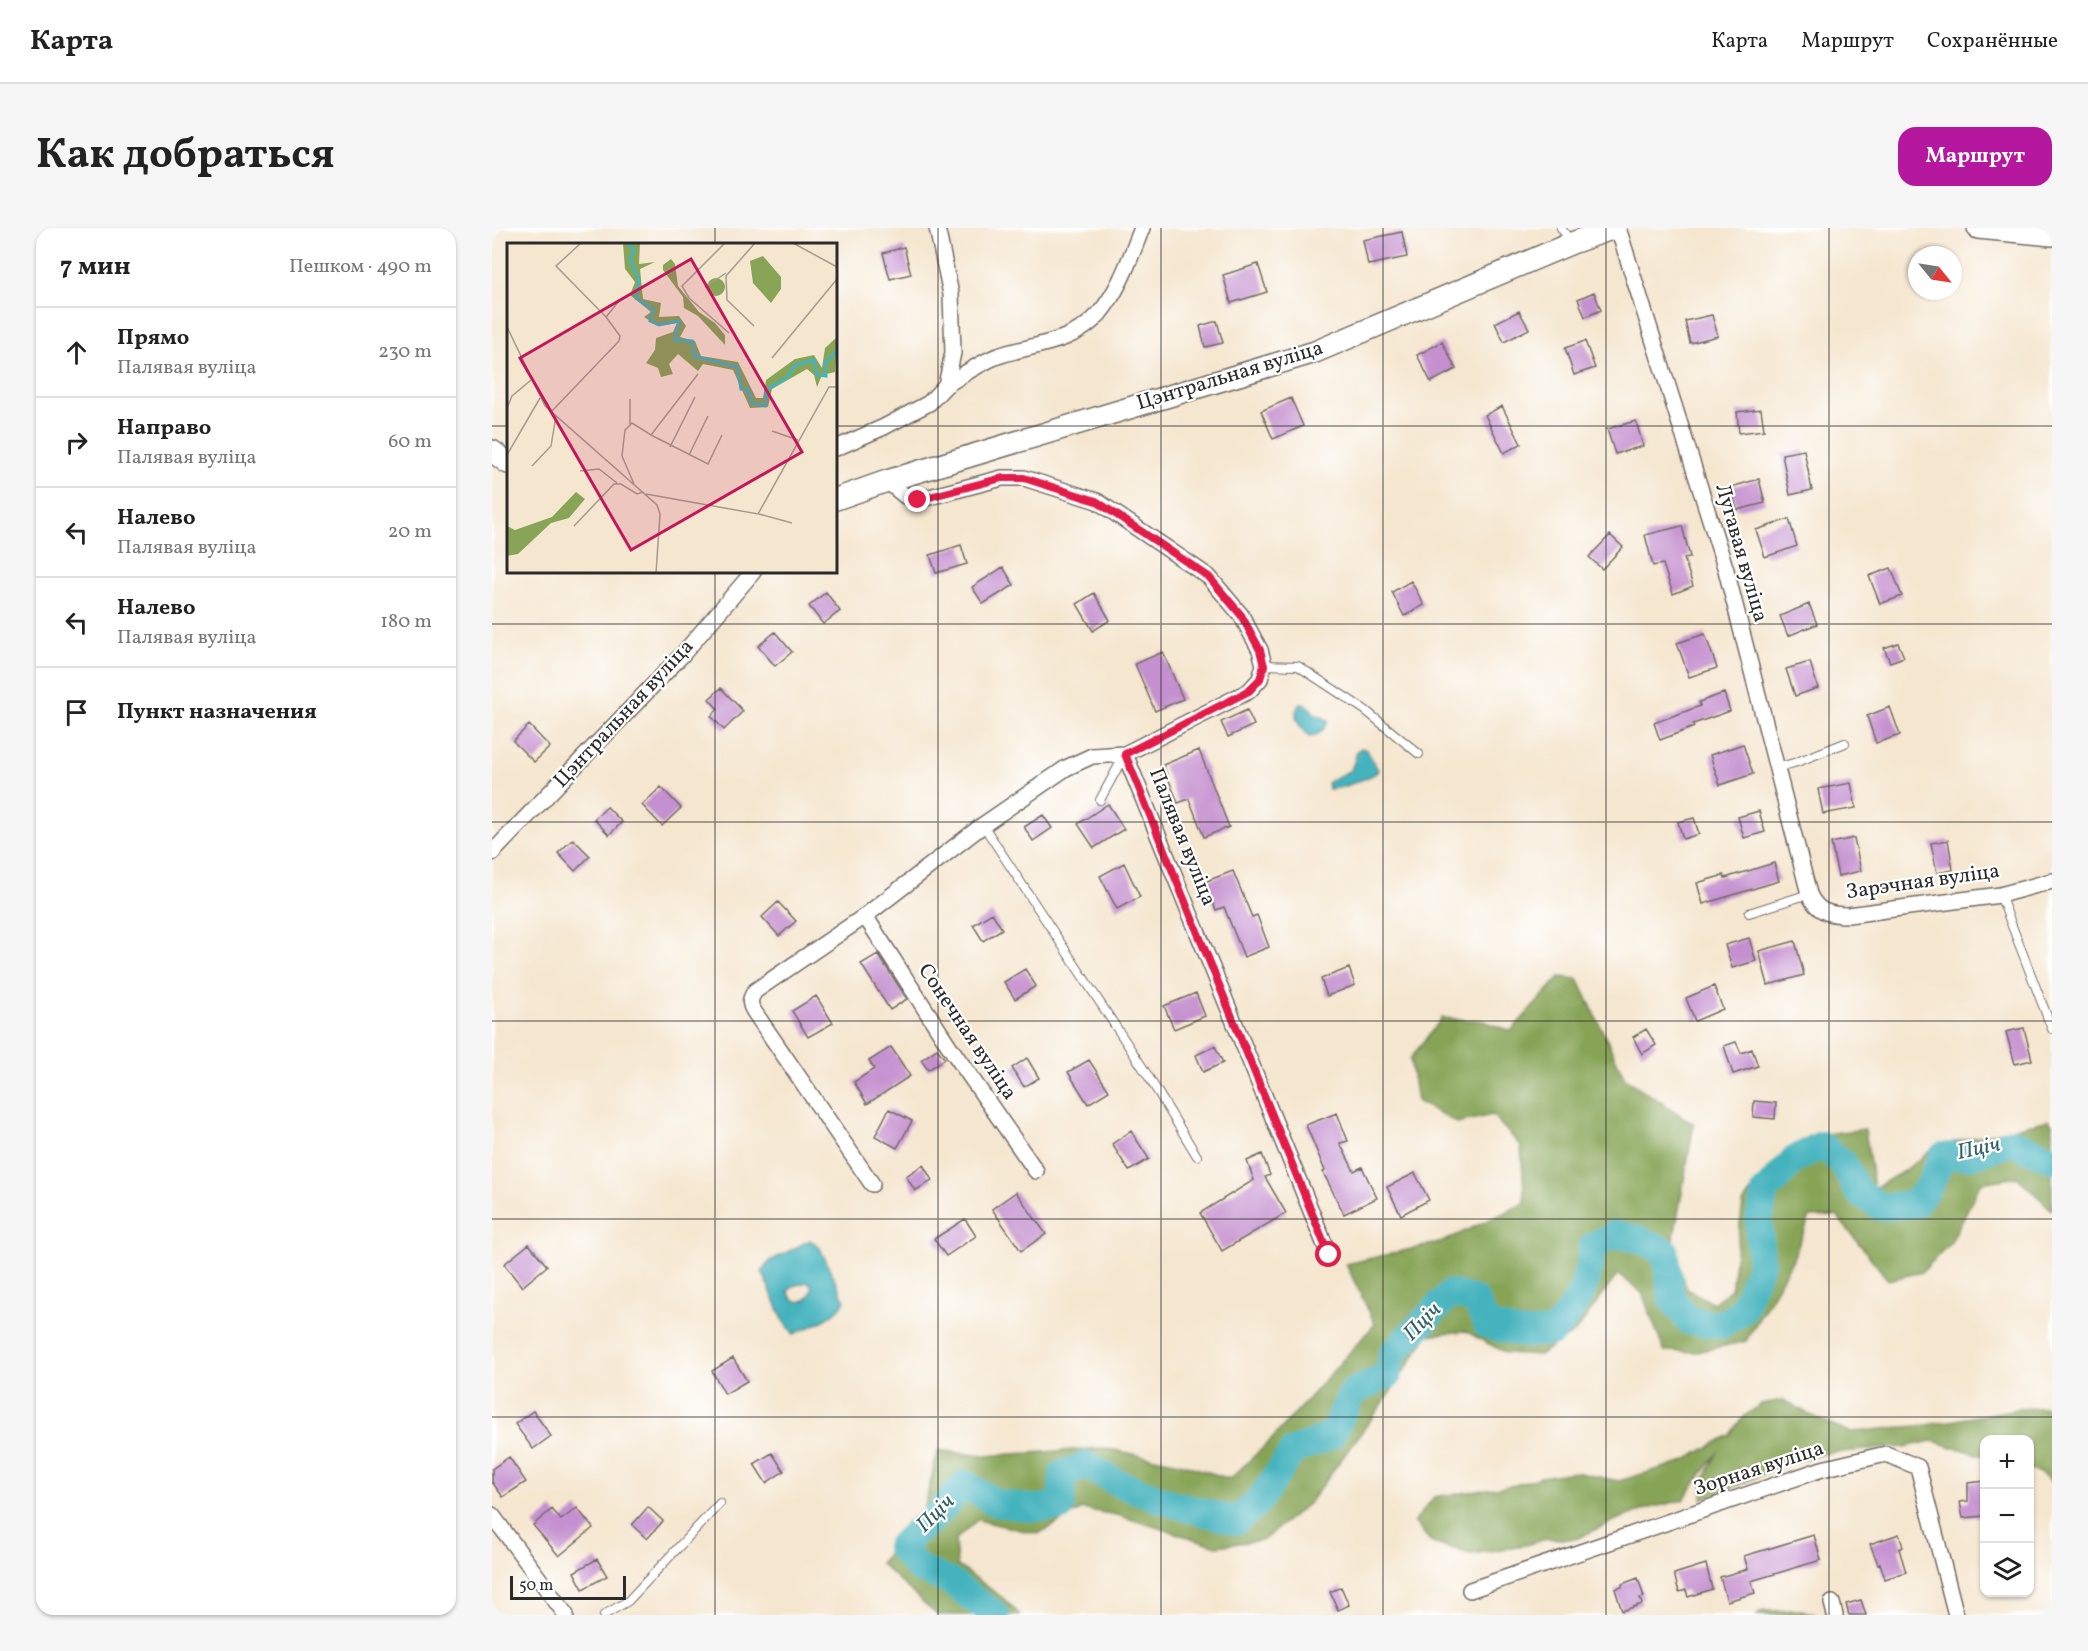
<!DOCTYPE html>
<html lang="ru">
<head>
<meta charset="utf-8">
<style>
	:root { --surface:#fff; --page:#f6f6f6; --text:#222; --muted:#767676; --line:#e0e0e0; --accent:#b5179e }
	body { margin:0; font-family:Vollkorn,serif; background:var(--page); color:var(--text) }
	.controls { position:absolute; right:18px; bottom:18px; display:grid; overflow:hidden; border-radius:12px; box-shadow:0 2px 4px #0004 }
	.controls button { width:54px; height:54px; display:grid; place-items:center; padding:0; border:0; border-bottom:2px solid var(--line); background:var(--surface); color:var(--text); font:30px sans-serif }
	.compass { position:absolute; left:1416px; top:18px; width:54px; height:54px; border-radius:50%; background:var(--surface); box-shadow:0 2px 4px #0004; rotate:120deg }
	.scale { position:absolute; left:18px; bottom:15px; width:116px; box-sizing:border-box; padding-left:6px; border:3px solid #2b2b2b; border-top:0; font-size:16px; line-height:21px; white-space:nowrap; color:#2b2b2b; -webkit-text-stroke:4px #fff; paint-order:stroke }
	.stop { position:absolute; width:18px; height:18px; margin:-14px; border:4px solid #e11d48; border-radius:50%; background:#fff }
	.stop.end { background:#e11d48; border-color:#fff; box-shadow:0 2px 6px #0008 }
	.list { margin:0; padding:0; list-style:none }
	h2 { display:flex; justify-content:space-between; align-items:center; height:78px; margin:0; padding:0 24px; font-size:26px }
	h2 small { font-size:20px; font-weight:400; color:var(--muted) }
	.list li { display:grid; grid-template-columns:39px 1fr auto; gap:18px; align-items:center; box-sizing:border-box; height:90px; padding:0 24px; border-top:2px solid var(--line) }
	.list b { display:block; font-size:22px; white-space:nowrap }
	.list p { margin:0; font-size:20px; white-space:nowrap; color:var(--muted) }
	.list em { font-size:20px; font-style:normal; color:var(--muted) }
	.icon { flex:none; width:33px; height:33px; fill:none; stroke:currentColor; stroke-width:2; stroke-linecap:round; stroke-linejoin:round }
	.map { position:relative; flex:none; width:1560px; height:1387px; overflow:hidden; border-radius:18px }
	header { display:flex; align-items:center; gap:36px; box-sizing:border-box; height:84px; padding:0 30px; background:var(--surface); border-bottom:2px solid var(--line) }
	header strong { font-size:28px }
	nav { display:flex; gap:33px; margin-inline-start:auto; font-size:21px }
	.intro { display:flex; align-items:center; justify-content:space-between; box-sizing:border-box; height:144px; padding:0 36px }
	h1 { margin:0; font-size:42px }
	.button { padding:15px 27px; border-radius:18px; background:var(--accent); color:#fff; font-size:21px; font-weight:700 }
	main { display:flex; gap:36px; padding:0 36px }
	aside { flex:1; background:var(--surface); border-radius:18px; box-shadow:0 2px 4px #0004 }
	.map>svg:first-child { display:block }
	.forest { fill:#87a457; stroke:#596841; stroke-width:1.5 }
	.water { fill:#44b3be; stroke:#386f74; stroke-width:1.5; fill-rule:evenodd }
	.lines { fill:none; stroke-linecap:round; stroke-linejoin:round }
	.river { stroke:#44b3be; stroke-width:28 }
	.building { fill:#c490cf }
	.lane-casing { stroke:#726c64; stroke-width:10 }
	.street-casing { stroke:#726c64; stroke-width:18 }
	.secondary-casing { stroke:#726c64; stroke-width:24 }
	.lane { stroke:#fff; stroke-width:8 }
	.street { stroke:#fff; stroke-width:15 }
	.secondary { stroke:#fff; stroke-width:21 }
	.route { stroke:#e11d48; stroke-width:8 }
	.grid { fill:none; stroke:#2b2b2b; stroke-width:1.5; stroke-opacity:0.55 }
	.labels { text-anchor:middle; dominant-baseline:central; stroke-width:4.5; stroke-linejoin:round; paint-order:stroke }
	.street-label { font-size:21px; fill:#2b2b2b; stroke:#fff }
	.water-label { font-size:22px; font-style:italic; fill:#356166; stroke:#fff }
	.inset-river { fill:none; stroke:#44b3be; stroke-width:3 }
	.inset-road { fill:none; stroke:#a49b8d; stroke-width:1.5 }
	.view { fill:#c2185b; fill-opacity:0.15; stroke:#c2185b; stroke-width:3 }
	.inset-edge { fill:none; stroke:#2b2b2b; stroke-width:3 }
</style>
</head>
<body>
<header>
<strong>Карта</strong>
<nav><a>Карта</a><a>Маршрут</a><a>Сохранённые</a></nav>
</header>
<div class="intro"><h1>Как добраться</h1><a class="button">Маршрут</a></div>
<main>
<aside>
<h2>7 мин<small>Пешком · 490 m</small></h2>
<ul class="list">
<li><svg class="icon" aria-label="ahead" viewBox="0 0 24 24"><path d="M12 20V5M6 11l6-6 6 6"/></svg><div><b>Прямо</b><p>Палявая вуліца</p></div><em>230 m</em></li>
<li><svg class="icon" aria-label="right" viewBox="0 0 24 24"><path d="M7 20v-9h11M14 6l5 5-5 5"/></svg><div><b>Направо</b><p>Палявая вуліца</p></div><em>60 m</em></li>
<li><svg class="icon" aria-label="left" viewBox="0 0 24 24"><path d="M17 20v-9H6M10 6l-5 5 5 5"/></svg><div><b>Налево</b><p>Палявая вуліца</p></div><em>20 m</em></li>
<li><svg class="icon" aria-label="left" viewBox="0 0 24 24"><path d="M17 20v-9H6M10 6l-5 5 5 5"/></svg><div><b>Налево</b><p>Палявая вуліца</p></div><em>180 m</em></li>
<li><svg class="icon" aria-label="arrive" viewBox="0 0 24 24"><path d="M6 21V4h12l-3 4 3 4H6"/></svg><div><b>Пункт назначения</b></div></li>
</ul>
</aside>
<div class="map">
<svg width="1560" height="1387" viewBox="0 0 1560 1387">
	<rect width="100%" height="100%" fill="#fff"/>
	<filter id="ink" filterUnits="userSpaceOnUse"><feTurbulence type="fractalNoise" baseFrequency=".0167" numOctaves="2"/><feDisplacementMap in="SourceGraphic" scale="12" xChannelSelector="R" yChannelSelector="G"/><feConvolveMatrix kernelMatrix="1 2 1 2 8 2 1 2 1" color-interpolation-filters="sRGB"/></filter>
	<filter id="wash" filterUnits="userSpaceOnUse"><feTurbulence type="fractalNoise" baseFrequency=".008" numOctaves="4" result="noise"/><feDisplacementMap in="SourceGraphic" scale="24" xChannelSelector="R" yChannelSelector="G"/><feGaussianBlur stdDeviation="1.35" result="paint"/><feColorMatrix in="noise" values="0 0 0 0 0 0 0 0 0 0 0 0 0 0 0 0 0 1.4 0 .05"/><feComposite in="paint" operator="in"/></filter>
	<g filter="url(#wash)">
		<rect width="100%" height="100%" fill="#f5e6cf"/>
		<!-- forest -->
		<path class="forest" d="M1068,749l18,2 47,99 69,46 -22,124 15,41 26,14 18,-14 12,-86 18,-26 48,-41 56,-7 9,59 30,-17 33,-25 112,-26 3,4v86l-35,-33 -36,6 -30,59 -29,30 -34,8 -51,-64 -27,1 -18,44 -46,80 -49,11 -33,-1 -22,-58 -24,-19 -43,58 -36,23 -33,-2 -41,-22 -37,4 -47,71 -72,97 -46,37 -46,6 -100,-31 -35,-6 -44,25 -61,-14 -22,20 2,25 46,33 17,17h-83l-57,-52 42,-45 16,-68 46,6 119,-8 77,15 50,16 42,-40 103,-115 -29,-60 96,-22 83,-39 -4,-57 -29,-31 -35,8 -40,-22 -7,-42 32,-41 41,3 28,10z
			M1291,1172l35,19 32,13 77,-7 91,-16 34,-2v75l-12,-9 -10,-3v-30h-46v16l-52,-15 -28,6 -76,6 -46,12 -40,19 -40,15 1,-18 15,-29 -35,48 -33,8 -34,12 -40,19h-30l-28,8 -47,7 -39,-11 -18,-21 20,-25 81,-12 26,-8 34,-5 44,9 63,-19 48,-27 11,-16 20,-15z
			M1310,1382l14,5h-59l7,-4z"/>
		<!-- water -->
		<path class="water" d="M811,476l5,2 7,8 13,6c-1,8 -11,17 -19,17 -8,-8 -18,-21 -10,-32z
			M869,520l6,2 11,20 -2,3c-7,5 -39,17 -47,16l-2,-6c21,-16 24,-3 30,-32z
			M318,1012l9,6 26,55c-9,17 -34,25 -51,33l-10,-12 -22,-51 8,-10zM315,1054l5,3c1,18 -19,23 -24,6l5,-5z"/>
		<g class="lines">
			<!-- river -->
			<path class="river" d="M504,1387l-47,-34 -30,-12 -19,-22 14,-14 18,-13 33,-36 31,19 34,5 31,-1 2,-33 23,-9 32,18 55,21 63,17 23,-20 34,-50 38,-15 22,-44 35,-17 4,-21 59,-61 24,7 12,25 36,9 30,-2c28,-33 33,-42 40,-86l22,-12 23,5 27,12 7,48 17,22 32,4 21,-14 19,-48 -2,-43 6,-28 29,-32 27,-15 23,19 13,27 24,16 34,-3 15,-20 13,-28h28l41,-14 40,17"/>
		</g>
		<g id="blocks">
			<!-- building -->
			<path class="building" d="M910,4l5,25 -39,8 -5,-25z
				M412,19l7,27 -21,5 -7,-26z
				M766,36l9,28 -36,11 -8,-28z
				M1102,64l7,18 -16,7 -7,-18z
				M1027,83l10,18 -25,13 -9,-19z
				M1220,87l6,21 -28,7 -5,-22z
				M725,93l6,22 -18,4 -5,-21z
				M1093,113l10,27 -21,7 -9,-27z
				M950,114l14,27 -25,13 -14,-27z
				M799,170l12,28 -30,13 -12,-28z
				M1010,178l19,38 -17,9 -19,-38z
				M1269,181l3,21 -25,3 -2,-21z
				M1144,193l7,25 -28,8 -8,-25z
				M1312,222l8,40 -22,5 -8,-41z
				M1267,251l6,24 -28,7 -6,-23z
				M1297,291l8,27 -32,11 -9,-27z
				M1190,298l8,31 -6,1 9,28 -20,8 -10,-30 -10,2 -8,-31z
				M1118,307l13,12 -21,22 -13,-12z
				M469,317l6,19 -31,9 -6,-18z
				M511,339l11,18 -31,19 -11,-17z
				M1399,340l11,28 -22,8 -11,-28z
				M919,353l13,24 -20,11 -12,-24z
				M334,364l14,19 -17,13 -14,-18z
				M602,365l16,27 -17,11 -16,-27z
				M1317,376l8,20 -29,12 -8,-20z
				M283,404l17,20 -17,14 -17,-20z
				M1213,406l12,34 -28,9 -12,-34z
				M1406,415l6,14 -14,5 -6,-14z
				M671,424l20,47 -28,12 -20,-47z
				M1318,434l8,26 -23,8 -9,-27z
				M229,460l22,23 -19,19 -13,-14 7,-7 -9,-10z
				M1232,465l6,18 -37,13 1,3 -34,13 -6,-17 46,-17 -1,-4z
				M1398,479l10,28 -24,8 -9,-27z
				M755,482l7,15 -26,12 -7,-15z
				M37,497l21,22 -16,15 -21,-21z
				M1251,516l10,30 -33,11 -10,-30z
				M707,522l30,77 -25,10 -15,-38 -11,4 -15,-38z
				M1359,555l5,25 -33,6 -5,-25z
				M169,559l20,21 -19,18 -20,-21z
				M616,576l16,25 -30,19 -16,-24z
				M115,579l15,15 -13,13 -15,-16z
				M1267,583l6,21 -21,6 -6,-21z
				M551,587l9,13 -19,13 -9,-14z
				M1202,590l5,16 -16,5 -5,-17z
				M1362,610l7,33 -23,5 -7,-33z
				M81,611l17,17 -15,15 -17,-18z
				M1456,612l5,30 -16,3 -6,-30z
				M632,635l16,34 -23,12 -17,-33z
				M1282,635l5,18 -76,23 -6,-21 27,-8 1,3z
				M741,643l19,46 5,-2 12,32 -25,10 -20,-50 -8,3 -12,-28z
				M286,674l18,19 -17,15 -17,-19z
				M500,685l10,16 -19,12 -10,-16z
				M1257,710l7,23 -24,7 -7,-23z
				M1303,713l9,34 -36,10 -9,-34z
				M386,726l29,45 -17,11 -29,-46z
				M857,740l6,17 -28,11 -6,-17z
				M533,741l11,17 -21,13 -11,-17z
				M1222,758l9,23 -28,12 -9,-23z
				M704,765l9,23 -31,13 -10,-23z
				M324,768l17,27 -25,14 -16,-26z
				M1532,800l8,32 -17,4 -9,-32z
				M1154,801l10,16 -14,9 -9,-17z
				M1244,814l5,11 11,-4 6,17 -25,8 -9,-28z
				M723,818l8,17 -20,9 -7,-17z
				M399,819l19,29 -43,28 -13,-22 20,-13 -5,-8z
				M445,821l8,10 -17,11 -7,-10z
				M535,830l12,20 -15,9 -12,-19z
				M597,832l20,31 -21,13 -20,-32z
				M1262,873l22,2 -1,16 -22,-2z
				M397,881l23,12 -15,27 -22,-12z
				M845,885l11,28 -8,2 14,28 8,-4 15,31 -33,16 -21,-42 2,-1 -19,-46z
				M639,903l18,28 -20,12 -17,-27z
				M770,926l8,21 -5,2 21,36 -64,38 -22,-38 54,-33 -7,-19z
				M431,937l9,15 -17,11 -9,-15z
				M923,945l14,27 -28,15 -14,-28z
				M524,964l30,42 -25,17 -29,-42z
				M473,991l11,17 -30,20 -12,-17z
				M37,1016l18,22 -25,21 -18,-23z
				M241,1130l14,23 -22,13 -13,-23z
				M41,1183l18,25 -18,13 -18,-25z
				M280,1225l12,18 -18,12 -12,-19z
				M17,1229l17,25 -23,15 -11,-15v-13z
				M1492,1253v35l-21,2 -3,-16 8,-1v-18z
				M156,1279l15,14 -16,18 -15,-14z
				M85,1280l16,20 -34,28 -26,-31 19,-16 9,11z
				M1407,1306l4,13 -4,2 7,23 -21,7 -5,-16 -2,1 -8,-20z
				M1322,1307l7,25 -70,21 4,12 -28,8 -7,-24 28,-8 -4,-13z
				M105,1331l10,17 -24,13 -9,-17z
				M1214,1336l6,25 -24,8 -2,-7 -7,2 -5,-18z
				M1146,1350l6,19 -4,1 2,6 -20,7 -7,-22 7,-2v-3z
				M849,1359l8,18 -11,5 -8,-18z
				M1369,1372l5,15h-17l-3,-11z"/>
		</g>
	</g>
	<g filter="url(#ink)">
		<use href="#blocks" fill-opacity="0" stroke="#726c64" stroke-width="1.5"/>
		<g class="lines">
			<defs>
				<path id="lane" d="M1069,0l10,14
					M772,437l34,1 67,44 54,44
					M1285,540l20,-6 48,-19
					M608,572l25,-46
					M491,597l162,246 52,85
					M1508,667l52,134
					M1257,685l60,-19
					M112,1387l24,-14 92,-98"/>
				<path id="street" d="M1126,0l108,342 83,324c8,18 20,21 39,21l152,-20 52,-14
					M454,157c17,-10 35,-23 52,-29 35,-12 75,-12 101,-42 21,-25 31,-56 43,-86
					M344,220l48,-21 45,-24 17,-18 7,-32 -2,-59 -14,-66
					M395,253l18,15 13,4 84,-22h22l73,23 112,76 32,38 19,35 4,15 -4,14 -11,12 -124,63 204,501
					M0,625l190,-198 71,-83
					M373,688l84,130 87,125
					M380,956l-117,-171c-6,-9 -6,-13 0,-22l110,-75 118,-91 83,-57 26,-12 33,-2
					M0,1287l74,100
					M978,1362l352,-121 64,-15 32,13 38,148
					M1340,1375l3,12"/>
				<path id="secondary" d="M1486,0l74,7
					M0,223l16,12
					M344,271l51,-18 428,-129 257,-109 42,-15"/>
			</defs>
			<!-- lane casing -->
			<use href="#lane" class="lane-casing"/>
			<!-- street casing -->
			<use href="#street" class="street-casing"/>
			<!-- secondary casing -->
			<use href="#secondary" class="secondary-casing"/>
			<!-- lane -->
			<use href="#lane" class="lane"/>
			<!-- street -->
			<use href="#street" class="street"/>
			<!-- secondary -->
			<use href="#secondary" class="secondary"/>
		</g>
	</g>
	<g class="lines" filter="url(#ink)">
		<!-- route -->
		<path class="route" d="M426,272l84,-22h22l72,23 113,76 32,38 19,35 4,16 -4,13 -11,12 -124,63 204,501"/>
	</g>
	<!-- grid -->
	<path class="grid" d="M223,0v16M446,0v1387M669,0v1387M891,0v1387M1114,0v1387M1337,0v1387M0,198h16M344,198h1216M223,344v1043M0,396h1560M0,594h1560M0,793h1560M0,991h1560M0,1189h1560"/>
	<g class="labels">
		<!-- street labels -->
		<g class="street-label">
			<text transform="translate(738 148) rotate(-17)">Цэнтральная вуліца</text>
			<text transform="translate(1249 325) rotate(74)">Лугавая вуліца</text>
			<text transform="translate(132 486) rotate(-47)">Цэнтральная вуліца</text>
			<text transform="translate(690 609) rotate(68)">Палявая вуліца</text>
			<text transform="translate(1431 654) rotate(-8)">Зарэчная вуліца</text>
			<text transform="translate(475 804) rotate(56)">Сонечная вуліца</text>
			<text transform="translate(1267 1241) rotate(-18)">Зорная вуліца</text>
		</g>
		<!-- water labels -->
		<g class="water-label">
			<text transform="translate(1487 921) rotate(-12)">Пціч</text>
			<text transform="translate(931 1094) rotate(-46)">Пціч</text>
			<text transform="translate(444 1286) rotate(-45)">Пціч</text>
		</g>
	</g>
	<!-- overview -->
	<g transform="translate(15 15)">
		<rect width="330" height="330" fill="#f5e6cf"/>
		<path d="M116,0h17l-1,21 16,-2 -15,7 3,30 18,4 -2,14 20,-1 7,10 -6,11 15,4 6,15 37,6 18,36h7l3,-18 29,-21 19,-4 8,13 3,-20 12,-11 -2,35 -13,3 -5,12 -3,-12 -7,-6 -35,20 -4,18 -18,1 -17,-38 -30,-6 -5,7 -20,-17 -9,10 4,10 -12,3 -3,-9 -12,-5 9,-13 1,-12 17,-6 4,-9 -19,3 -14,-9 7,-5 -21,-17 5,-13 -10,-13zM256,13l18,21v12l-10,14 -18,-20 -3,-22zM164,16l4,5 3,22 21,26 16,11 10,12v10l-27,-29 -14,-8 -1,-11 -20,-27v-5zM200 44a9 9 0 1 1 18 0a9 9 0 1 1-18 0ZM69,249l9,7 -16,19 -18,5 -33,31 -11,2v-30l8,4 37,-13z" fill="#87a457"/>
		<path class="inset-river" d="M121,0l6,8 -4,9 9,20 -3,18 17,11 -3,12 9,4 20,-4 -4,19 17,1 2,15 43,11 4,22h7l4,14 13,3 1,-16 22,-13 6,-11 20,-6 3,15 9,1 -1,-13 12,-12"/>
		<path class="inset-road" d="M74,0l-25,23 50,51 14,19 -1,5M218,0l-43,43 7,12 40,35M286,0l44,24M198,44l21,-14M99,74l13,-16M247,83l-27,-26 -1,-24 29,-33M0,84l38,79 112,99 3,9 -4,59M265,115l65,-79M123,156v25M0,165l5,-12 19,-16M44,169l68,-71M265,188l26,9M144,192l57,29 14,-29M163,204l25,-50M0,212l33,-57M182,212l19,-39M25,223l19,-20 5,-30M73,228l19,-2 18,14M127,241l-12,-28 3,-26 7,-7 19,12 47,-61M139,251l112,20 71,-127h8M252,271l33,9M67,283l40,-42h7l16,10 6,-2"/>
		<path class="view" d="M184,16l111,193 -171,98 -111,-192z"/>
		<rect width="330" height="330" class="inset-edge"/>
	</g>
</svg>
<div class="controls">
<button>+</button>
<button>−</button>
<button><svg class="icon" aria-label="layers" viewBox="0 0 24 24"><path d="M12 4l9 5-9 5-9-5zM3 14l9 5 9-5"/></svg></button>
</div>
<svg class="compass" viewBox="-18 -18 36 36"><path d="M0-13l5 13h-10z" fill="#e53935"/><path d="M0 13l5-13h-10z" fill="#767676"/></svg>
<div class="scale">50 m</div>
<div class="stop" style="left:837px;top:1027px"></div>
<div class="stop end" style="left:426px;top:272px"></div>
</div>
</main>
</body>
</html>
